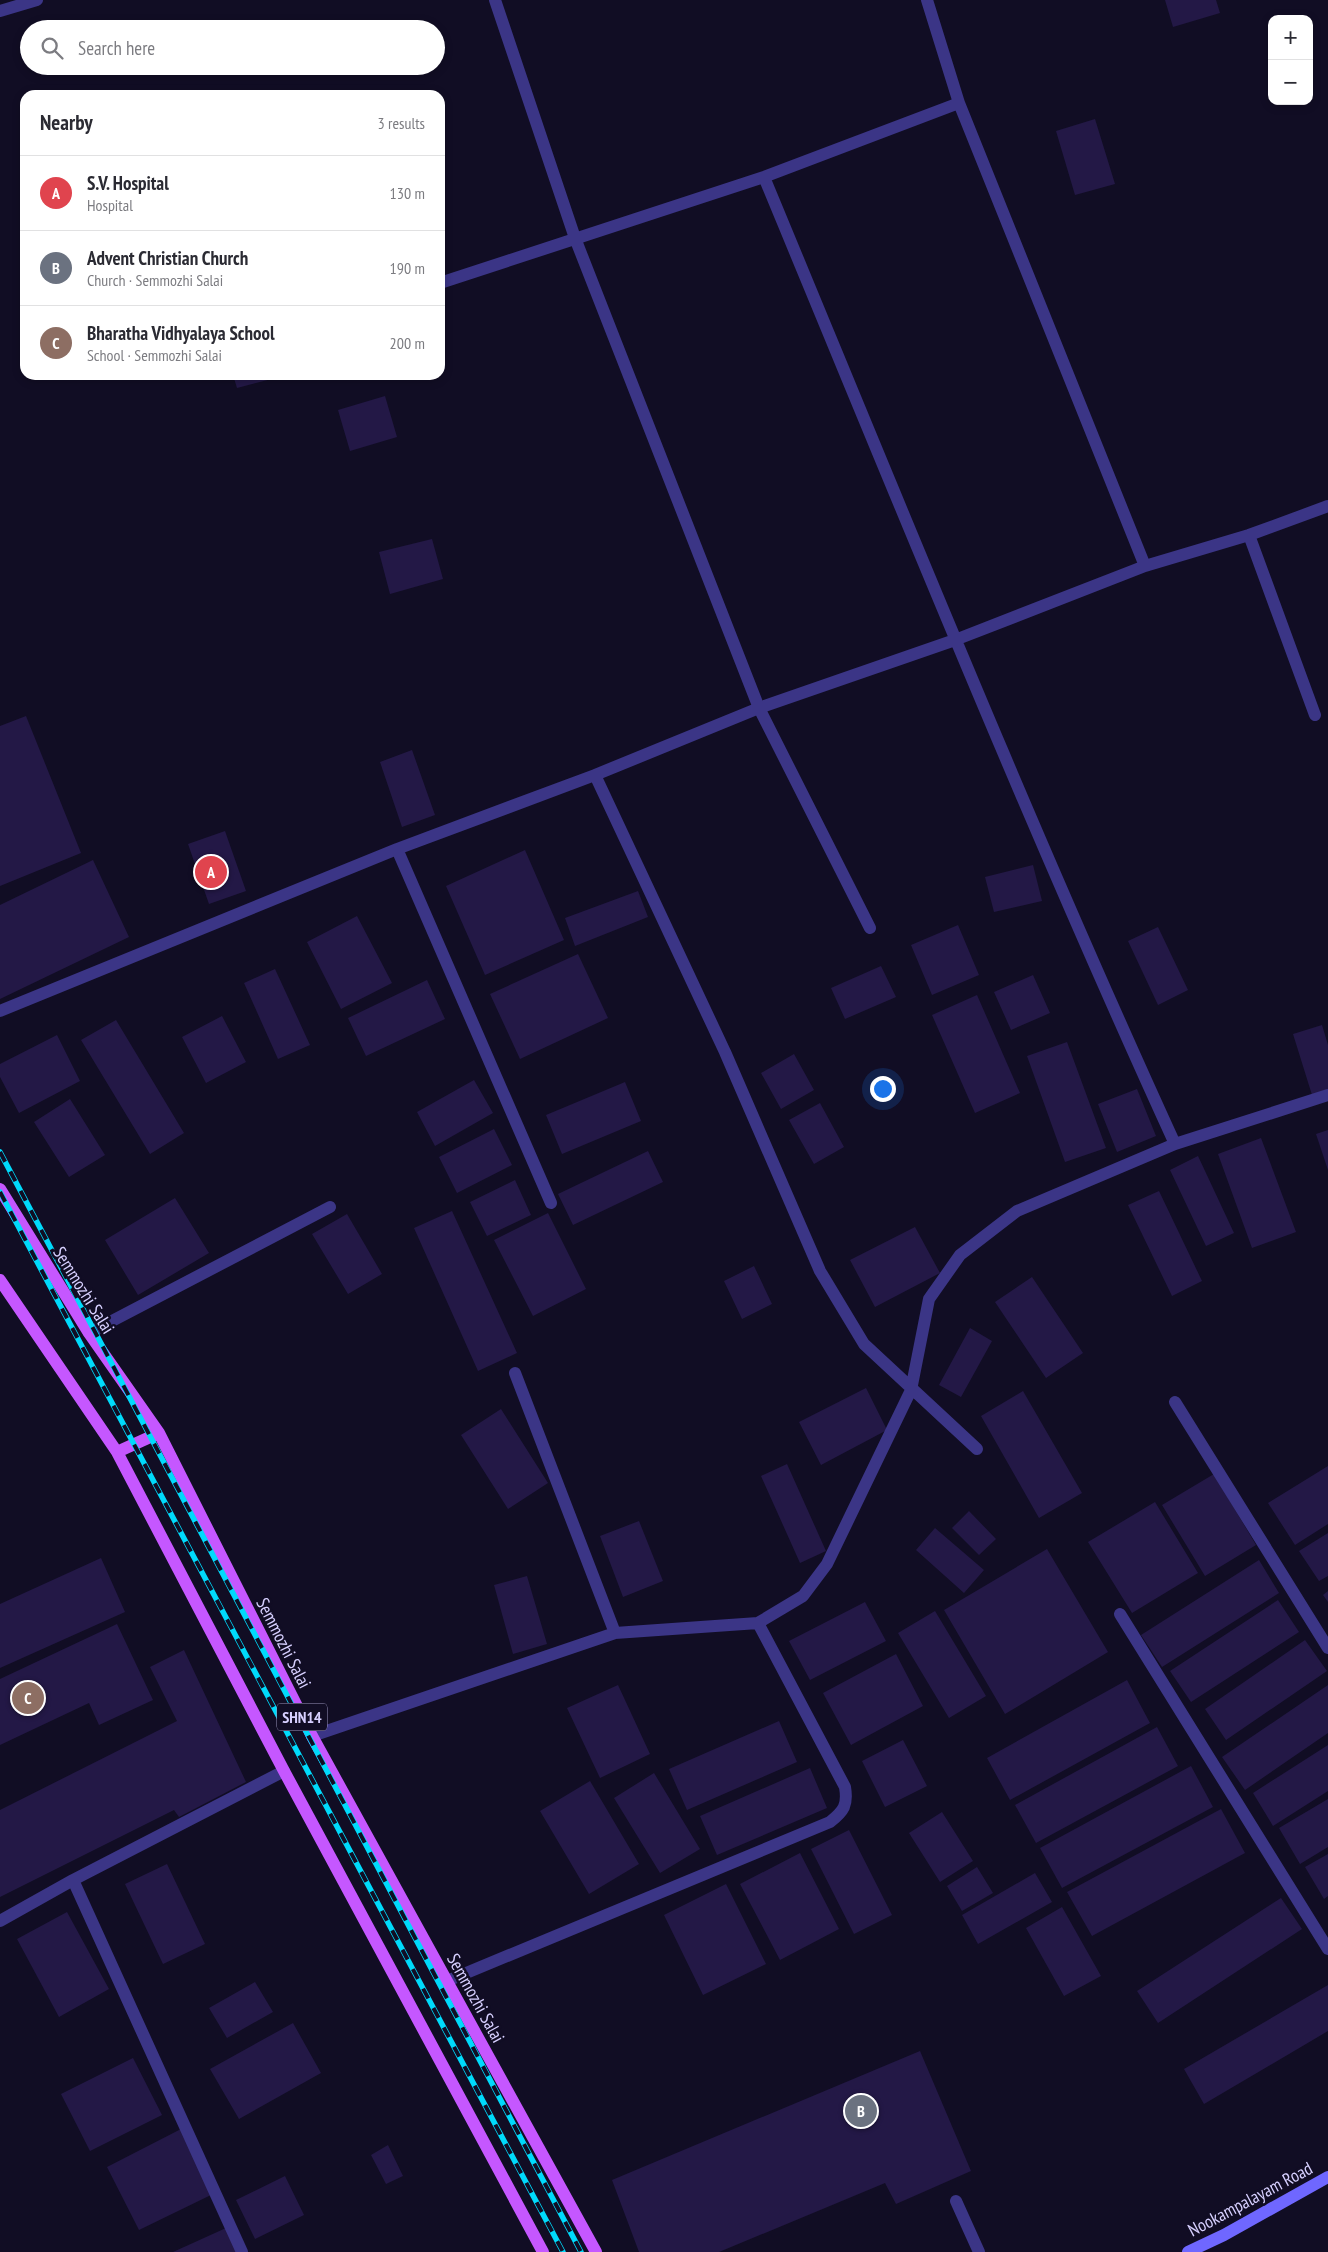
<!DOCTYPE html>
<html lang="en">
<head>
<meta charset="utf-8">
<style>
	:root { --surface:#fff; --page:#f2f2f3; --text:#2b2b33; --muted:#7c7c81; --line:#e1e1e2; --accent:#0b8043 }
	body { margin:0; font-family:"PT Sans Narrow",sans-serif; background:var(--page); color:var(--text) }
	.controls { position:absolute; right:15px; top:15px; display:grid; overflow:hidden; border-radius:10px; box-shadow:0 2px 8px #0003 }
	.controls button { width:45px; height:45px; display:grid; place-items:center; padding:0; border:0; border-bottom:1px solid var(--line); background:var(--surface); color:var(--text); font:25px sans-serif }
	.you { position:absolute; left:882px; top:1088px; width:18px; height:18px; margin:-12px; border:4px solid #fff; border-radius:50%; background:#1a73e8; box-shadow:0 0 0 8px #1a73e833 }
	.badge { display:grid; place-items:center; width:32px; height:32px; border-radius:50%; background:var(--accent); color:#fff; font-size:16px; font-weight:700 }
	.pin { position:absolute; translate:-50% -50%; border:2px solid #fff; box-shadow:0 1px 5px #0006 }
	.list { margin:0; padding:0; list-style:none }
	h2 { display:flex; justify-content:space-between; align-items:center; height:65px; margin:0; padding:0 20px; font-size:21px }
	h2 small { font-size:16px; font-weight:400; color:var(--muted) }
	.list li { display:grid; grid-template-columns:32px 1fr auto; gap:15px; align-items:center; box-sizing:border-box; height:75px; padding:0 20px; border-top:1px solid var(--line) }
	.list b { display:block; font-size:19px; white-space:nowrap }
	.list p { margin:0; font-size:16px; white-space:nowrap; color:var(--muted) }
	.list em { font-size:16px; font-style:normal; color:var(--muted) }
	.icon { flex:none; width:28px; height:28px; fill:none; stroke:currentColor; stroke-width:2; stroke-linecap:round; stroke-linejoin:round }
	.map { position:relative; flex:none; width:1328px; height:2252px; overflow:hidden }
	.search { position:absolute; background:var(--surface); box-shadow:0 2px 8px #0003; left:20px; top:20px; width:425px; height:55px; display:flex; align-items:center; gap:12px; box-sizing:border-box; padding:0 18px; border-radius:28px; color:var(--muted); font-size:19px }
	.panel { position:absolute; background:var(--surface); box-shadow:0 2px 8px #0003; left:20px; top:90px; width:425px; height:290px; border-radius:15px }
	.map>svg:first-child { display:block }
	.building { fill:#231846 }
	.lines { fill:none; stroke-linecap:round; stroke-linejoin:round }
	.lane { stroke:#3b3586; stroke-width:12 }
	.street { stroke:#3b3586; stroke-width:12 }
	.secondary { stroke:#6f67ff; stroke-width:12 }
	.primary { stroke:#c557ff; stroke-width:12 }
	.rail-casing { stroke:#00dafb; stroke-width:5.5 }
	.rail { stroke:#110d24; stroke-width:4; stroke-dasharray:11; stroke-linecap:butt }
	.labels { text-anchor:middle; dominant-baseline:central; stroke-width:5; stroke-linejoin:round; paint-order:stroke }
	.shield { fill:#110d24; stroke:#9c96bd; stroke-width:1 }
	.shield-label { font-size:16px; font-weight:bold; fill:#d7d0ff }
	.street-label { font-size:18px; fill:#d7d0ff; stroke:#110d24 }
</style>
</head>
<body>
<div class="map">
<svg width="1328" height="2252" viewBox="0 0 1328 2252">
	<rect width="100%" height="100%" fill="#110d24"/>
	<!-- building -->
	<path class="building" d="M1165,0h51l4,13 -47,14z
		M1095,119l20,65 -40,11 -19,-64z
		M233,375h50v1l-46,12z
		M385,396l12,41 -47,14 -12,-41z
		M432,539l11,40 -53,15 -11,-42z
		M26,716l55,137 -81,33v-160z
		M412,750l23,65 -33,12 -22,-65z
		M225,831l21,60 -37,13 -21,-60z
		M525,850l39,90 -79,35 -39,-89z
		M93,860l36,77 -129,62v-94z
		M1033,865l9,36 -48,11 -9,-35z
		M638,891l10,26 -73,29 -10,-28z
		M357,916l35,67 -51,26 -34,-67z
		M958,925l21,50 -47,20 -21,-50z
		M1158,927l30,63 -30,15 -30,-64z
		M578,954l30,64 -88,41 -30,-65z
		M881,966l15,31 -51,22 -14,-31z
		M275,969l35,76 -32,14 -34,-76z
		M1033,975l17,38 -39,17 -17,-38z
		M427,980l18,39 -79,37 -18,-38z
		M977,995l43,98 -45,20 -43,-98z
		M222,1016l24,46 -40,21 -24,-46z
		M116,1020l68,113 -34,21 -69,-114z
		M1322,1025l6,20v45l-16,5 -19,-61z
		M57,1035l23,46 -61,32 -19,-36v-13z
		M1067,1042l39,106 -41,14 -38,-106z
		M794,1054l20,36 -33,19 -20,-36z
		M474,1080l19,33 -58,33 -18,-34z
		M625,1082l16,39 -79,33 -16,-39z
		M1137,1089l19,47 -39,16 -19,-48z
		M70,1099l35,56 -36,22 -35,-55z
		M820,1103l24,44 -30,17 -25,-44z
		M494,1129l18,36 -55,28 -18,-36z
		M1328,1130v40l-12,-36z
		M1261,1138l35,94 -44,16 -34,-94z
		M648,1151l15,31 -90,43 -15,-31z
		M1198,1156l36,77 -28,13 -36,-76z
		M515,1180l16,35 -44,21 -17,-34z
		M1159,1191l43,90 -30,15 -44,-91z
		M175,1198l34,55 -71,42 -33,-55z
		M452,1211l65,142 -39,18 -64,-143z
		M548,1213l38,76 -53,27 -39,-76z
		M347,1214l35,60 -34,20 -36,-60z
		M915,1227l25,46 -65,34 -25,-47z
		M754,1266l18,38 -30,15 -18,-38z
		M1032,1277l51,76 -37,25 -51,-76z
		M970,1328l22,13 -31,56 -22,-12z
		M866,1388l21,42 -66,35 -22,-43z
		M1023,1391l59,102 -43,25 -58,-102z
		M501,1409l47,74 -40,26 -47,-74z
		M787,1464l39,87 -26,12 -39,-87z
		M1328,1466v58l-33,21 -27,-42z
		M1214,1474l42,71 -51,31 -43,-71z
		M1155,1502l43,71 -66,40 -44,-71z
		M969,1511l27,28 -17,16 -27,-27z
		M639,1521l24,60 -40,16 -23,-61z
		M935,1528l49,42 -20,23 -48,-43z
		M1328,1533v43l-9,5 -20,-30z
		M1047,1549l61,103 -103,62 -61,-104z
		M101,1558l24,54 -125,56v-64z
		M1259,1560l20,33 -117,74 -21,-32z
		M527,1576l20,68 -34,10 -19,-69z
		M1328,1591v11l-5,-7z
		M1278,1600l21,32 -108,70 -21,-31z
		M865,1602l21,39 -76,39 -21,-39z
		M935,1611l51,85 -37,22 -51,-85z
		M117,1624l36,76 -54,25 -10,-22 -89,42v-66z
		M1305,1640l22,31 -101,69 -21,-31z
		M184,1650l62,132 -67,35 -5,-7 -174,87v-87l177,-89 -27,-54z
		M896,1654l27,52 -72,39 -28,-52z
		M1127,1680l23,43 -140,77 -23,-42z
		M618,1685l32,69 -50,24 -33,-70z
		M1328,1685v48l-83,57 -23,-33z
		M779,1721l18,41 -110,48 -18,-41z
		M1157,1727l21,39 -142,77 -21,-38z
		M903,1740l24,46 -42,21 -23,-46z
		M1328,1745v46l-55,35 -20,-33z
		M1191,1766l22,41 -151,81 -22,-40z
		M810,1768l17,40 -110,47 -17,-39z
		M654,1773l46,76 -40,24 -46,-75z
		M590,1781l49,83 -50,30 -49,-83z
		M1328,1799v48l-28,17 -21,-36z
		M1221,1809l24,44 -153,83 -25,-44z
		M942,1812l31,49 -33,21 -31,-49z
		M849,1830l43,85 -38,19 -43,-85z
		M800,1853l39,76 -59,31 -40,-76z
		M1328,1854v42l-4,3 -19,-32z
		M167,1864l38,80 -42,20 -38,-80z
		M977,1867l16,26 -31,18 -15,-25z
		M1035,1873l17,29 -74,42 -16,-29z
		M726,1884l40,80 -63,31 -39,-80z
		M1281,1898l21,31 -144,94 -21,-32z
		M1062,1907l39,69 -37,20 -38,-68z
		M67,1912l42,77 -50,28 -42,-78z
		M255,1982l18,30 -46,26 -18,-30z
		M1328,1985v46l-124,73 -20,-35z
		M293,2023l28,50 -82,46 -29,-50z
		M920,2051l51,120 -75,33 -11,-21 -166,69h-80l-27,-72z
		M133,2058l29,57 -72,36 -29,-57z
		M181,2129l32,65 -74,36 -32,-63z
		M388,2145l15,31 -17,8 -15,-29z
		M285,2176l19,39 -49,24 -19,-39z
		M226,2228l11,24h-64z"/>
	<g class="lines">
		<!-- lane -->
		<path class="lane" d="M956,2201l23,51"/>
		<!-- street -->
		<path class="street" d="M495,0l80,238 184,470 111,220
			M927,0l32,103 186,463
			M0,11l37,-11
			M764,177c134,323 265,648 411,967
			M440,283l324,-106 195,-74
			M1249,535l66,180
			M595,775l164,-67 196,-68 190,-74 104,-31 79,-29
			M397,849l154,354
			M0,1011l397,-162 198,-74 130,277 95,219 44,73 113,105
			M89,1333l241,-126
			M515,1373l100,260
			M1175,1402l153,246
			M1120,1614l208,335
			M312,1736l303,-103 143,-10 45,-27 24,-32 84,-174 18,-91 31,-44 57,-44 158,-67 153,-49
			M0,1921l73,-41
			M447,1981l383,-159c14,-11 18,-17 15,-35l-87,-164
			M242,2252l-169,-372 211,-109"/>
		<!-- secondary -->
		<path class="secondary" d="M1188,2252l36,-17 104,-58"/>
		<!-- primary -->
		<path class="primary" d="M0,1189l89,144 70,100 153,303 284,516
			M0,1280l117,172 167,319 259,481
			M117,1452l42,-19"/>
		<defs>
			<path id="rail" d="M0,1152l581,1100
				M0,1192l563,1060"/>
		</defs>
		<!-- rail casing -->
		<use href="#rail" class="rail-casing"/>
		<!-- rail -->
		<use href="#rail" class="rail"/>
	</g>
	<g class="labels">
		<!-- shield labels -->
		<rect class="shield" x="277" y="1703.5" width="50" height="27" rx="4"/>
		<g class="shield-label">
			<text x="302" y="1717">SHN14</text>
		</g>
		<!-- street labels -->
		<g class="street-label">
			<text transform="translate(84 1290) rotate(58)">Semmozhi Salai</text>
			<text transform="translate(284 1643) rotate(63)">Semmozhi Salai</text>
			<text transform="translate(476 1998) rotate(61)">Semmozhi Salai</text>
			<text transform="translate(1250 2199) rotate(-28)">Nookampalayam Road</text>
		</g>
	</g>
</svg>
<div class="controls">
<button>+</button>
<button>−</button>
</div>
<div class="you"></div>
<div class="pin badge" style="left:211px;top:872px;background:#e0444e">A</div>
<div class="pin badge" style="left:861px;top:2111px;background:#6b7280">B</div>
<div class="pin badge" style="left:28px;top:1698px;background:#8d6e63">C</div>
<div class="search"><svg class="icon" aria-label="search" viewBox="0 0 24 24"><circle cx="10" cy="10" r="6"/><path d="M15 15l6 6"/></svg>Search here</div>
<section class="panel">
<h2>Nearby<small>3 results</small></h2>
<ul class="list">
<li><span class="badge" style="background:#e0444e">A</span><div><b>S.V. Hospital</b><p>Hospital</p></div><em>130 m</em></li>
<li><span class="badge" style="background:#6b7280">B</span><div><b>Advent Christian Church</b><p>Church · Semmozhi Salai</p></div><em>190 m</em></li>
<li><span class="badge" style="background:#8d6e63">C</span><div><b>Bharatha Vidhyalaya School</b><p>School · Semmozhi Salai</p></div><em>200 m</em></li>
</ul>
</section>
</div>
</body>
</html>
